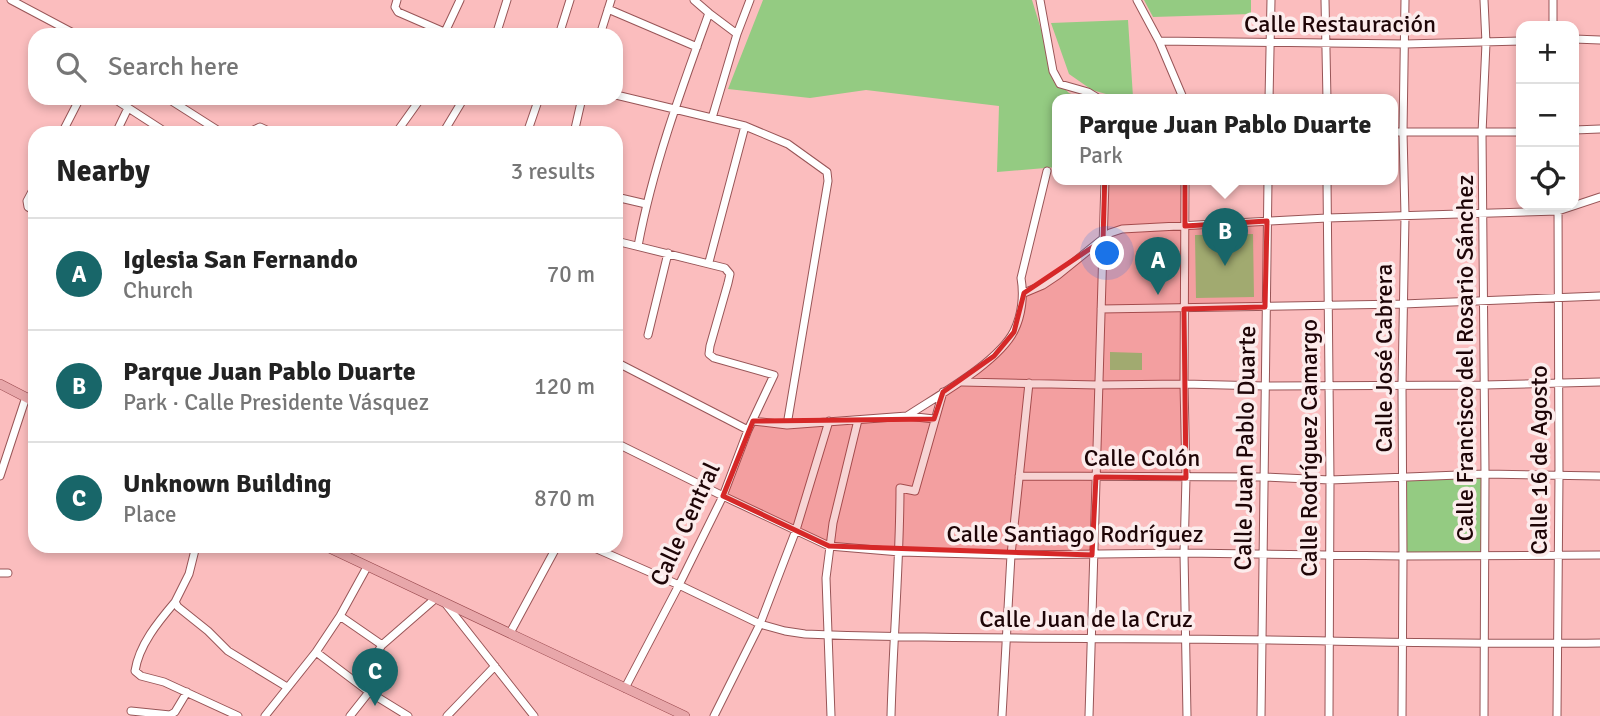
<!DOCTYPE html>
<html lang="en">
<head>
<meta charset="utf-8">
<style>
	:root { --surface:#fff; --page:#f2f2f2; --text:#222; --muted:#767676; --line:#e0e0e0; --accent:#186669 }
	body { margin:0; font-family:Signika,sans-serif; background:var(--page); color:var(--text) }
	.controls { position:absolute; right:21px; top:21px; display:grid; overflow:hidden; border-radius:14px; box-shadow:0 4px 10px #0003 }
	.controls button { width:63px; height:63px; display:grid; place-items:center; padding:0; border:0; border-bottom:2px solid var(--line); background:var(--surface); color:var(--text); font:35px sans-serif }
	.you { position:absolute; left:1108px; top:254px; width:24px; height:24px; margin:-18px; border:5px solid #fff; border-radius:50%; background:#1a73e8; box-shadow:0 0 0 10px #1a73e833 }
	.badge { display:grid; place-items:center; width:46px; height:46px; border-radius:50%; background:var(--accent); color:#fff; font-size:23px; font-weight:700 }
	.pin { position:absolute; translate:-50% -58px; filter:drop-shadow(0 2px 4px #0008) }
	.pin::after { content:''; position:absolute; top:37px; width:24px; height:21px; background:inherit; clip-path:polygon(0 0,100% 0,50% 100%) }
	.popup { position:absolute; left:1052px; top:94px; width:346px; height:91px; box-sizing:border-box; display:grid; place-content:center; border-radius:14px; background:var(--surface); filter:drop-shadow(0 2px 5px #0005); font-size:23px; white-space:nowrap; color:var(--muted) }
	.popup b { font-size:26px; color:var(--text) }
	.popup::after { content:''; position:absolute; left:50%; top:100%; margin-left:-14px; border:14px solid transparent; border-top-color:var(--surface) }
	.list { margin:0; padding:0; list-style:none }
	h2 { display:flex; justify-content:space-between; align-items:center; height:91px; margin:0; padding:0 28px; font-size:30px }
	h2 small { font-size:23px; font-weight:400; color:var(--muted) }
	.list li { display:grid; grid-template-columns:46px 1fr auto; gap:21px; align-items:center; box-sizing:border-box; height:112px; padding:0 28px; border-top:2px solid var(--line) }
	.list b { display:block; font-size:26px; white-space:nowrap }
	.list p { margin:0; font-size:23px; white-space:nowrap; color:var(--muted) }
	.list em { font-size:23px; font-style:normal; color:var(--muted) }
	.icon { flex:none; width:38px; height:38px; fill:none; stroke:currentColor; stroke-width:2; stroke-linecap:round; stroke-linejoin:round }
	.map { position:relative; flex:none; width:1600px; height:716px; overflow:hidden }
	.search { position:absolute; background:var(--surface); box-shadow:0 4px 10px #0003; left:28px; top:28px; width:595px; height:77px; display:flex; align-items:center; gap:18px; box-sizing:border-box; padding:0 24px; border-radius:21px; color:var(--muted); font-size:26px }
	.panel { position:absolute; background:var(--surface); box-shadow:0 4px 10px #0003; left:28px; top:126px; width:595px; height:427px; border-radius:21px }
	.map>svg:first-child { display:block }
	.green { fill:#94cb82 }
	.lines { fill:none; stroke-linecap:round; stroke-linejoin:round }
	.minor-casing { stroke:#985557; stroke-width:9 }
	.major-casing { stroke:#98484d; stroke-width:10 }
	.minor { stroke:#fff; stroke-width:7 }
	.major { stroke:#e8a7aa; stroke-width:9 }
	.marked { fill:#d62828; fill-opacity:0.2; stroke:#d62828; stroke-width:5; stroke-linejoin:round }
	.labels { text-anchor:middle; dominant-baseline:central; stroke-width:7; stroke-linejoin:round; paint-order:stroke }
	.street-label { font-size:24px; fill:#1e0507; stroke:#fcecec }
</style>
</head>
<body>
<div class="map">
<svg width="1600" height="716" viewBox="0 0 1600 716">
	<rect width="100%" height="100%" fill="#fbbdbe"/>
	<!-- green -->
	<path class="green" d="M763,0h269l25,81 12,12 12,5v2h-24v67l-60,5 2,-66 -133,-16 -56,8 -82,-9z
		M1144,0h107v14l-98,3z
		M1128,20l5,77 -20,-1 -21,-6 -23,-16 -18,-51z
		M1253,234l1,63 -58,1 -1,-63z
		M1110,352l32,1v17h-32z
		M1485,474v82h-82v-78z"/>
	<g class="lines">
		<defs>
			<path id="minor" d="M11,0l66,35
				M397,0l-2,7 3,5 53,23
				M1040,0l13,71 7,13 28,8 13,8
				M1137,0l22,41 25,59
				M1325,0l2,100
				M608,9l89,38
				M709,13l28,21 -25,84
				M1553,26v-26
				M445,32l15,-32
				M737,34l13,-34
				M496,35l11,-35
				M559,35l11,-35
				M600,35l11,-35
				M1574,39l26,1
				M1159,41l246,3 116,-3
				M616,95l129,31 43,18 39,28 1,9 -41,244
				M113,98l54,35
				M167,98l55,35
				M1269,100l2,-100
				M1574,130l26,-1
				M1393,132h128
				M62,133l18,-35
				M116,133l12,-25
				M247,133l13,-6 13,6
				M396,133l25,-35
				M443,133l21,-35
				M527,133l12,-35
				M574,133l8,-35
				M1185,180l-1,204 2,94 -2,75 3,163
				M1327,180l3,300 -1,236
				M35,186l-8,15 1,6 7,4
				M616,197l30,7
				M616,241l109,27 5,6 -2,9 -18,63 -1,8 5,4 60,17 -26,55 -25,66 -44,89 -54,103
				M638,246c15,-80 43,-156 71,-233l-15,-13
				M709,262l36,-136
				M1024,293l19,-8 15,-10 52,-42 12,-4 205,-11 231,-7 42,-14
				M1101,309l302,-5 197,-8
				M648,335l20,-82
				M616,362l132,68
				M962,382l136,3 86,-1 81,2 219,-1 116,-3
				M907,416c30,-20 91,-53 107,-85 8,-16 10,-36 7,-53l26,-107
				M753,421l34,4 120,-9 27,3
				M616,443l107,53 106,50 71,6 111,3 173,-2 219,3 197,-1
				M0,476l26,-79
				M1019,476l245,1 66,3 155,-6 115,2
				M196,546l-7,28 -14,28 3,5 30,24 20,20 59,36
				M590,546l89,39 81,39 25,7 20,3c127,5 254,4 381,5 138,1 276,6 414,4
				M0,573h8
				M175,602c-17,20 -36,43 -40,69l6,5 23,6 74,34
				M445,603l89,113
				M340,616l42,29
				M510,633l47,-87
				M316,652l53,40 39,24
				M358,683l24,-38 54,-47
				M131,711l39,4 5,-3 12,-20
				M265,716l51,-64 24,-36 27,-49
				M350,716l19,-24
				M447,716l48,-50
				M714,716l46,-92 36,-94 33,-109
				M831,716l-5,-138 7,-55 25,-103
				M891,716c2,-76 9,-152 9,-228l15,3 28,-99
				M1002,716l9,-161 18,-172
				M1089,716l16,-536
				M1261,716l7,-536
				M1402,716l1,-160 -1,-171 3,-169 -2,-84 2,-132
				M1484,716l1,-242 -3,-341 4,-90 -2,-43
				M1557,716l2,-241 -1,-270"/>
			<path id="major" d="M0,384l35,18
				M325,546l360,170"/>
		</defs>
		<!-- minor casing -->
		<use href="#minor" class="minor-casing"/>
		<!-- major casing -->
		<use href="#major" class="major-casing"/>
		<!-- minor -->
		<use href="#minor" class="minor"/>
		<!-- major -->
		<use href="#major" class="major"/>
	</g>
	<!-- marked area -->
	<path class="marked" d="M1106,134h79v92l82,-5 -2,86 -81,2 2,169 -90,-1 -4,78 -263,-9 -106,-50 30,-75 181,-2 9,-27 51,-36 20,-24 10,-39 79,-53z"/>
	<g class="labels">
		<!-- street labels -->
		<g class="street-label">
			<text x="1340" y="24">Calle Restauración</text>
			<text transform="translate(1384 358) rotate(-90)">Calle José Cabrera</text>
			<text transform="translate(1465 358) rotate(-90)">Calle Francisco del Rosario Sánchez</text>
			<text transform="translate(1245 448) rotate(-89)">Calle Juan Pablo Duarte</text>
			<text transform="translate(1309 448) rotate(-90)">Calle Rodríguez Camargo</text>
			<text x="1142" y="458">Calle Colón</text>
			<text transform="translate(1539 460) rotate(-90)">Calle 16 de Agosto</text>
			<text transform="translate(685 524) rotate(-65)">Calle Central</text>
			<text x="1075" y="534">Calle Santiago Rodríguez</text>
			<text x="1086" y="619">Calle Juan de la Cruz</text>
		</g>
	</g>
</svg>
<div class="controls">
<button>+</button>
<button>−</button>
<button><svg class="icon" aria-label="locate" viewBox="0 0 24 24"><circle cx="12" cy="12" r="6"/><path d="M12 2v4M12 18v4M2 12h4M18 12h4"/></svg></button>
</div>
<div class="you"></div>
<div class="pin badge" style="left:1158px;top:295px">A</div>
<div class="pin badge" style="left:1225px;top:266px">B</div>
<div class="popup"><b>Parque Juan Pablo Duarte</b>Park</div>
<div class="pin badge" style="left:375px;top:706px">C</div>
<div class="search"><svg class="icon" aria-label="search" viewBox="0 0 24 24"><circle cx="10" cy="10" r="6"/><path d="M15 15l6 6"/></svg>Search here</div>
<section class="panel">
<h2>Nearby<small>3 results</small></h2>
<ul class="list">
<li><span class="badge">A</span><div><b>Iglesia San Fernando</b><p>Church</p></div><em>70 m</em></li>
<li><span class="badge">B</span><div><b>Parque Juan Pablo Duarte</b><p>Park · Calle Presidente Vásquez</p></div><em>120 m</em></li>
<li><span class="badge">C</span><div><b>Unknown Building</b><p>Place</p></div><em>870 m</em></li>
</ul>
</section>
</div>
</body>
</html>
